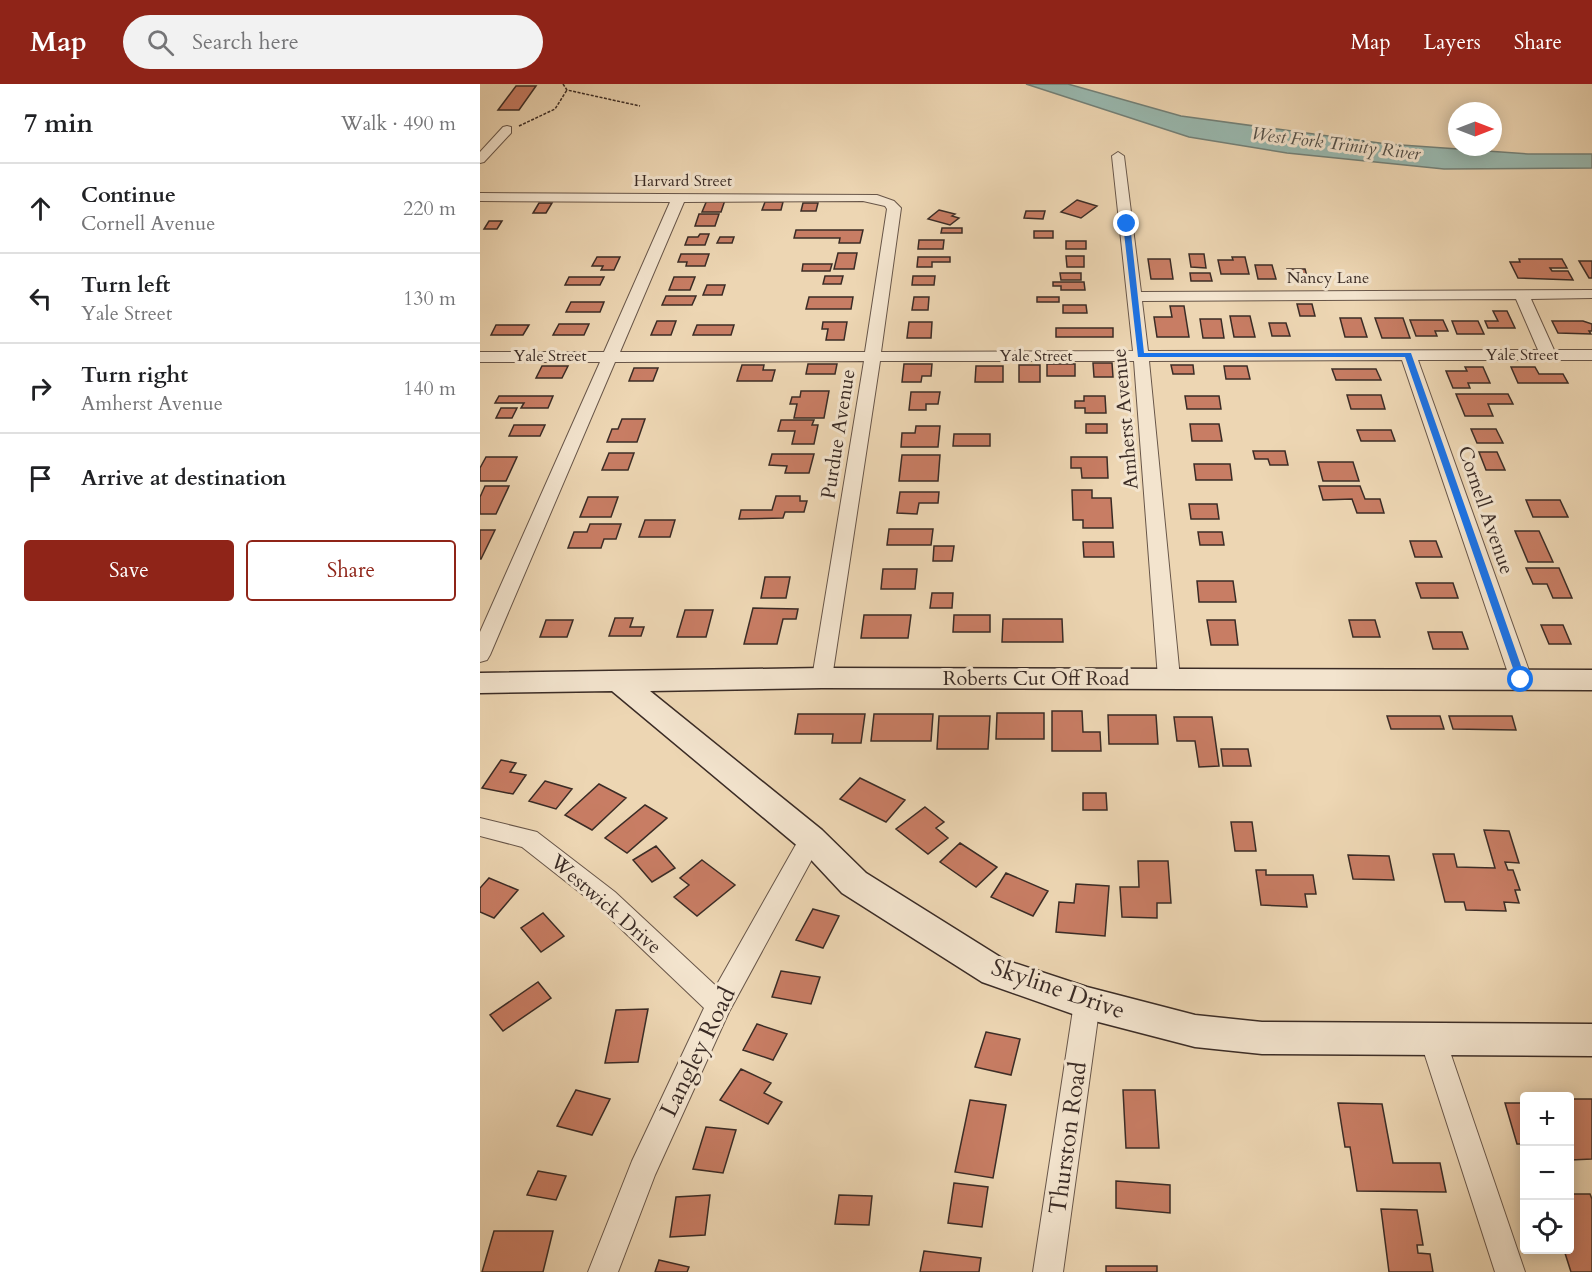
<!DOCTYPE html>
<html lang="en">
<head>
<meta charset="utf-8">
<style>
	:root { --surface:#fff; --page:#f2f2f2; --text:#202124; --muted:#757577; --line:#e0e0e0; --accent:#8f2418 }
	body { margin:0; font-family:Cardo,serif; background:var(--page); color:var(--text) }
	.controls { position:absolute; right:18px; bottom:18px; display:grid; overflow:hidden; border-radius:6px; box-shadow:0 3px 15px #0003 }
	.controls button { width:54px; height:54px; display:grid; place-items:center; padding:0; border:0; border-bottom:2px solid var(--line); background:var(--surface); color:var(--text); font:30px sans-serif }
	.compass { position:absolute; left:968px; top:18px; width:54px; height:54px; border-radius:50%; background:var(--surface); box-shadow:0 3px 15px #0003; rotate:90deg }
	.stop { position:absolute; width:18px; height:18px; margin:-14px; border:4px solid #1a73e8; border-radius:50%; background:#fff }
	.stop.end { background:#1a73e8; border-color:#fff; box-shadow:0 2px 6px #0008 }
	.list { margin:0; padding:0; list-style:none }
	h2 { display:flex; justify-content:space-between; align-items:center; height:78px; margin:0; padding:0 24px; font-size:26px }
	h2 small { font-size:20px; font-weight:400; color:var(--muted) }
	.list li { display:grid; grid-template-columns:39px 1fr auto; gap:18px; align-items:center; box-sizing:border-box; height:90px; padding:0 24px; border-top:2px solid var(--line) }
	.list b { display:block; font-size:22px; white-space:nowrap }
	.list p { margin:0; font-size:20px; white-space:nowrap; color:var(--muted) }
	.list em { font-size:20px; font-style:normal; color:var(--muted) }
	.actions { display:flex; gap:12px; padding:18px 24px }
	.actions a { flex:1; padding:14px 0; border:2px solid var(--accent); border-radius:6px; text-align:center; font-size:21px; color:var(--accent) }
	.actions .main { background:var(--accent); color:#fff }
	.icon { flex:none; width:33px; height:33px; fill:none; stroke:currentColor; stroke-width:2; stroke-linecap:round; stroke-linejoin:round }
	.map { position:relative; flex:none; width:1112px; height:1188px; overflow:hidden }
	header { display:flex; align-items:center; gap:36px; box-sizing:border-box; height:84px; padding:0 30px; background:var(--accent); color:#fff }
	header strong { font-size:28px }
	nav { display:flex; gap:33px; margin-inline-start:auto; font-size:21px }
	.search { width:420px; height:54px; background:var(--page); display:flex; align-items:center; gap:15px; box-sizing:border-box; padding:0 21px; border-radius:33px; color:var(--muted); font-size:22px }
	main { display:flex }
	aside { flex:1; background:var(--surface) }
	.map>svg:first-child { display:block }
	.water { fill:#99b9b0; stroke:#738179; stroke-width:1.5 }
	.building { fill:#c87d64; stroke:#3b2c26; stroke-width:1.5 }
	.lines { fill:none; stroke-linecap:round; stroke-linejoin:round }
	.street-casing { stroke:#685649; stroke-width:2 }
	.secondary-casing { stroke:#3b2c26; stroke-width:3 }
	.path { stroke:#3b2c26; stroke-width:1.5; stroke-dasharray:3 1.5; stroke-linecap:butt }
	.street { fill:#f3e4ce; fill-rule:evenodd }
	.secondary { fill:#f3e4ce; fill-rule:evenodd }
	.route { fill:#1a73e8 }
	.labels { text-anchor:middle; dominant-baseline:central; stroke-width:6; stroke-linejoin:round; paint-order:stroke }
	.far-street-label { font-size:16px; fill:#3b2c26; stroke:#f3e4ce }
	.far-water-label { font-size:18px; font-style:italic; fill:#524f48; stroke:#f3e4ce }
	.street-label { font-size:20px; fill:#3b2c26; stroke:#f3e4ce }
	.near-street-label { font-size:24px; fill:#3b2c26; stroke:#f3e4ce }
</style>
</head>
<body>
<header>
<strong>Map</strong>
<div class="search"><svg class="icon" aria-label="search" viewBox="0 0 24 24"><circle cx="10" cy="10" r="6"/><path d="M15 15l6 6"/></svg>Search here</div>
<nav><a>Map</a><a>Layers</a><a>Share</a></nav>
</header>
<main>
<aside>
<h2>7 min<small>Walk · 490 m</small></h2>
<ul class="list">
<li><svg class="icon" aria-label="ahead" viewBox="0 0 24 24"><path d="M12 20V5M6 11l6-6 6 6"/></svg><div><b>Continue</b><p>Cornell Avenue</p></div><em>220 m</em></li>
<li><svg class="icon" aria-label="left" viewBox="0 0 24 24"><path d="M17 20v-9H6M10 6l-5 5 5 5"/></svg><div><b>Turn left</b><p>Yale Street</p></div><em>130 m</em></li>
<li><svg class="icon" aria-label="right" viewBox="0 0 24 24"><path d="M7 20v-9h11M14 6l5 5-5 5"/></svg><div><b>Turn right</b><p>Amherst Avenue</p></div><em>140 m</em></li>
<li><svg class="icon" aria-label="arrive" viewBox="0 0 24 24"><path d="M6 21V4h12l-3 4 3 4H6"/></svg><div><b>Arrive at destination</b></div></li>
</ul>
<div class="actions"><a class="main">Save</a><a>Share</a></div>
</aside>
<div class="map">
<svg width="1112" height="1188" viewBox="0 0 1112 1188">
	<rect width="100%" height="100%" fill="#edd6b3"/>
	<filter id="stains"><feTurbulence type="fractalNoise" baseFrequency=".00333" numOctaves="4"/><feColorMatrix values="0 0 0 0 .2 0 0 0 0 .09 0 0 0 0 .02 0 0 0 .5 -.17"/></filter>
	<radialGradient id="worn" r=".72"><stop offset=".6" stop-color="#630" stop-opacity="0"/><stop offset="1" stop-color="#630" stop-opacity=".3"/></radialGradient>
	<!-- water -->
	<path class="water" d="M546,0h42l113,32 206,28 141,10h64v14l-148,1 -157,-16 -98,-16z"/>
	<!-- building -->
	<path class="building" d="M36,2h20l-17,24h-21z
		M227,116h18l-4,12h-19z
		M597,116l20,6 -16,12 -20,-6z
		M285,118h18l-2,8h-19z
		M59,119h13l-6,10h-13z
		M323,119h15l-2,8h-15z
		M459,126l16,4 -3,2 7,2 -9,7 -22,-6z
		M546,127h19l-2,8 -19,-1z
		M219,130h20l-4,12h-20z
		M9,137h13l-5,8h-13z
		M462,144h20v5h-21z
		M316,146h67l-3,13h-21l1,-5h-46z
		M554,147h19v7h-19z
		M220,150h9l-4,11h-20l3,-8h10z
		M240,153h14l-2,6h-15z
		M439,156h25l-1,9h-25z
		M586,157h20v8h-20z
		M358,169h19l-3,16h-20z
		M201,170h28l-4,12h-19l1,-4h-9z
		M709,170h15l2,14 -15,-1z
		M586,172h18v11h-17z
		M117,173h23l-6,13h-13l2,-4h-11z
		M438,173h32v5h-18v5h-15z
		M752,173h13l4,17h-28l-3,-14h15z
		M668,175h22l3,20h-22z
		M1039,175h43l5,9h-17l2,3h16l5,9 -55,-2 -8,-16h10z
		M1099,177h13v17h-3z
		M323,180h29l-2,7h-28z
		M775,181h17l4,14h-18z
		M807,185h18l3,11h-19z
		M580,189h21v7h-20z
		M710,189h20l2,8h-21z
		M345,192h18l-2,8h-18z
		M433,192h22l-1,9h-22z
		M89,193h35l-4,8h-35z
		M194,193h21l-5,13h-21z
		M573,198h31l1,8h-24v-4h-8z
		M227,201h18l-3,10h-19z
		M186,212h30l-4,9h-30z
		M329,213h44l-2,12h-45z
		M434,213h15l-1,13h-16z
		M557,213h22v5h-22z
		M91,218h33l-4,10h-34z
		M817,220h15l3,12h-15z
		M583,221h23l1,8h-24z
		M690,222h14l5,31h-32l-3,-20h18z
		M1013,227h14l8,17h-27l-3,-7h13z
		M750,232h20l5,21h-21z
		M860,234h21l6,19h-22z
		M895,234h28l7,20h-28z
		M720,235h21l3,19h-21z
		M930,236h33l5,11h-13l2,5h-21z
		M177,237h19l-5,14h-20z
		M972,237h26l6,13h-27z
		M1072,237h31l9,3v7h-3l2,3 -33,-1z
		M343,238h24l-3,18h-18l2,-11h-6z
		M429,238h23l-1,16h-24z
		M789,239h17l4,13h-18z
		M79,240h30l-5,11h-31z
		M16,241h33l-6,10h-32z
		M217,241h37l-3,10h-38z
		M576,244h57v9h-57z
		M613,279h19l1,14h-19z
		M328,280h29l-2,10h-29z
		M424,280h28l-1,12h-9l-1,6h-19z
		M567,280h28v12h-28z
		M262,281h22l-1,5h12l-3,11h-35z
		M539,281h21v17h-21z
		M691,281h22l1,9h-21z
		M62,282h26l-6,12h-26z
		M496,282h27v16h-28z
		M744,282h23l3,13h-24z
		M985,283h18l7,16h-22l2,5h-17l-7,-17h21z
		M1031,283h24l4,7h24l5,9h-50z
		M154,284h24l-5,13h-24z
		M852,285h44l5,11h-45z
		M321,307h28l-5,27h-30l3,-14h-7l2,-7h8z
		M431,308h29l-2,12h-12v6h-17z
		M976,310h52l5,10h-25l5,12h-28z
		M867,311h34l4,14h-34z
		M19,312h54l-5,12h-27l3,-5h-29z
		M604,312h21l1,17h-21v-5h-10v-7h9z
		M705,312h34l2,13h-34z
		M21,324h16l-5,10h-16z
		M142,335h23l-8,23h-30l5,-13h6z
		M301,336h33l-2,5h6l-4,19h-22l3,-13h-17z
		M606,340h21v9h-21z
		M710,340h29l3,17h-30z
		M34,341h31l-5,11h-31z
		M436,342h24l-2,21h-37l1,-14h13z
		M991,345h25l7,14h-26z
		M877,346h34l4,11h-34z
		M474,350h36v12h-37z
		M773,367h32l3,14h-18l-2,-6h-13z
		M999,368h18l8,18h-19z
		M129,369h25l-6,17h-26z
		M292,370h42l-5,19h-24l2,-7 -18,-1z
		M422,371h38l-2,26h-39z
		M6,373h31l-11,24h-26v-13z
		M591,373h36l1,21h-26l-1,-10h-10z
		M838,378h35l6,19h-36z
		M714,380h36l2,16h-36z
		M5,402h24l-13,28h-16v-17z
		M839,402h41l5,13h15l4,14h-27l-5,-14 -29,1z
		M592,406h20v8h19l2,30h-30v-8h-10z
		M420,408h39l-1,11h-19l-2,11 -20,-1z
		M296,412h24v5h7l-3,11h-19l-2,6 -44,1 2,-9h31z
		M108,413h30l-7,20h-31z
		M1046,416h34l8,17h-35z
		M709,420h28l2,15h-28z
		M165,436h30l-5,17h-31z
		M110,440h31l-5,15h-12l-3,9h-33l6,-16h13z
		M409,445h44l-2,16h-44z
		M0,446h15l-14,29h-1z
		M1035,447h24l14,31h-25z
		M718,448h24l2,13h-24z
		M930,457h26l6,16h-27z
		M603,458h30l1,15h-30z
		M454,462h20l-2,15h-19z
		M1046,484h33l13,30h-19l-6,-14h-14z
		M403,485h34l-2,20h-34z
		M285,493h25l-4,21h-25z
		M717,497h36l3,21h-37z
		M936,499h37l5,15h-37z
		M452,509h21l-1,15h-22z
		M273,524l45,1 -2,10h-13l-6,25h-33z
		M205,526h28l-7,27h-29z
		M384,531h47l-3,23h-47z
		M474,531h36v17h-37z
		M135,534h18l-3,9h14l-3,9h-32z
		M523,535h59l1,23h-61z
		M66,536h27l-6,17h-27z
		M727,536h28l3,25h-27z
		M869,536h26l5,17h-27z
		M1061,541h22l8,19h-22z
		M948,548h34l6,17h-35z
		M572,627h30l1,21h17l1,19h-49z
		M517,629h47v26h-48z
		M318,630h67l-4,29h-29l1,-9h-38z
		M394,630h59l-2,27h-60z
		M628,631h48l2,29h-49z
		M459,632h51l-2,33h-51z
		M907,632h53l4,13h-53z
		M969,632h63l4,14 -63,-1z
		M694,633h38l7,49 -20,1 -4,-26h-18z
		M741,665h27l3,17h-28z
		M21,676l15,3 -6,9 16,3 -13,19 -31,-6z
		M380,694l45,22 -19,22 -46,-23z
		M65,697l27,8 -16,20 -27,-8z
		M119,700l27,14 -34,32 -27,-15z
		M603,709h23l1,17h-24z
		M165,721l22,13 -40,35 -22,-15z
		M445,723l19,15 -8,6 12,10 -20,16 -32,-25z
		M751,738h21l4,29h-21z
		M1004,746l25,1 10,32 -14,-1 3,8h5l7,20h-5l4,13 -15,-1 2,9 -40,-1 -2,-8h-19l-12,-48h21l3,13 38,1z
		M480,759l37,24 -21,20 -36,-25z
		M176,762l19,22 -23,14 -19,-22z
		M868,771l41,1 5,24 -41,-1z
		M222,776l33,25 -38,31 -23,-19 15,-12 -9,-7z
		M658,777h30l3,42h-14v15l-35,-1 -2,-30h19z
		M776,786h10v5h47l3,19h-11l2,13 -46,-2z
		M526,789l42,18 -15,25 -42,-19z
		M9,794l29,12 -24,28 -14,-6v-24z
		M596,800l33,2 -4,50 -49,-4 3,-30 15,1z
		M333,825l26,7 -16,32 -27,-8z
		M63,829l21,23 -23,16 -20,-24z
		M301,887l39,6 -9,27 -39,-7z
		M58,898l13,16 -48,33 -13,-16z
		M168,925l-10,53 -33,1 11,-53z
		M277,940l30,10 -14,26 -30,-10z
		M506,948l34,7 -9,36 -36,-8z
		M261,985l30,14 -7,10 18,9 -14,22 -48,-24z
		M96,1006l34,9 -18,36 -35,-9z
		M643,1006h32l4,58h-33z
		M1090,1015h22v60l-21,1z
		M490,1016l36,5 -13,73 -38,-6z
		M858,1019l44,1 11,59h47l6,29 -89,-1 -7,-44h-5z
		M1025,1019h19v41h-7z
		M226,1043l30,3 -13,43 -30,-4z
		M58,1087l28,5 -10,24 -29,-5z
		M636,1097l54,4v28l-54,-5z
		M474,1099l34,4 -6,40 -34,-4z
		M1090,1110h20l2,5v73h-21l-7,-22 6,-1z
		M230,1111l-5,40 -35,2 6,-40z
		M359,1111l33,1 -3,29 -34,-1z
		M901,1125l36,1 6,35h-6l1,8 12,1 3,18h-44z
		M14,1147h59l-10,41h-61z
		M444,1167l57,7 -2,14h-59z
		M179,1176l30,7 -2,5h-32z
		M626,1182h51v6h-51z"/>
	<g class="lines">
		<defs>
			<path id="street" d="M27,42l4,1v6l-27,29 -4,1v-11l23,-25z
				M638,68l6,4 17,136 451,-2v8l-61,1 23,51h38v10h-174l114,319 -4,5 -7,2 -7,-2 -4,-5 -108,-319 -253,1 31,317 -4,5 -7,2 -7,-2 -4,-5 -24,-317h-254l-48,317 -3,5 -7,2 -7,-2 -3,-5 52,-317 -249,1 -125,293 -3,5 -7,2v-30l120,-270h-120v-10h124l66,-150 -190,-1v-8l397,2 17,6 7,7 -20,144 252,-1 -21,-195zM204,118l179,-1 22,5 2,3 -22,143h-245zM1036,215l22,51 -390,1 -6,-50z
				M0,734l57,14 78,60 101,94 87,-154 8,-2 8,2 4,7 -94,173 -74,163 -37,97h-30l44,-111 72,-153 -107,-102 -75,-59 -42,-11z
				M607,907l9,4 4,8 -37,269h-30l41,-269 4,-8z
				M953,944l9,3 4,9 79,232h-30l-75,-232 4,-9z"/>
			<path id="secondary" d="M342,584l770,2v20l-770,-2 -172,3 172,139 44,43 139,87 82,27 108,28 67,7 330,2v32l-330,-2 -67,-7 -108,-28 -105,-37 -140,-89 -42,-45 -188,-157 -132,2v-20z"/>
		</defs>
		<!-- street casing -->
		<use href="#street" class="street-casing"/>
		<!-- secondary casing -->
		<use href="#secondary" class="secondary-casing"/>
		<!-- path -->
		<path class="path" d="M83,0l4,6 73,16
			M39,42l36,-17 12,-19"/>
		<!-- street -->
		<use href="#street" class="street"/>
		<!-- secondary -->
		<use href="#secondary" class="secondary"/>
	</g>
	<!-- route -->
	<path class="route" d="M647,138l3,2 14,129h267l115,327 -1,2 -8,-2 -112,-323h-267l-15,-133z"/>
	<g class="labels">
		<!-- far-street labels -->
		<g class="far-street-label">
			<text x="203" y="97">Harvard Street</text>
			<text x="848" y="194">Nancy Lane</text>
			<text x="1042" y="271">Yale Street</text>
			<text x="70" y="272">Yale Street</text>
			<text x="556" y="272">Yale Street</text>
		</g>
		<!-- far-water labels -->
		<g class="far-water-label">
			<text transform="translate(856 60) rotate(7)">West Fork Trinity River</text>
		</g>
		<!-- street labels -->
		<g class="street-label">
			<text transform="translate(645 335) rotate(-95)">Amherst Avenue</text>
			<text transform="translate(358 350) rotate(-81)">Purdue Avenue</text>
			<text transform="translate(1006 426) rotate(71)">Cornell Avenue</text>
			<text x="556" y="594">Roberts Cut Off Road</text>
			<text transform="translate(126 820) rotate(41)">Westwick Drive</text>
		</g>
		<!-- near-street labels -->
		<g class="near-street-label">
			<text transform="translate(578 905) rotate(19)">Skyline Drive</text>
			<text transform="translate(218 968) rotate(-64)">Langley Road</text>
			<text transform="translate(588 1054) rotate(-82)">Thurston Road</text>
		</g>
	</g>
	<rect width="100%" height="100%" filter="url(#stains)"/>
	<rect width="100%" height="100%" fill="url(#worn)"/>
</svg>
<div class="controls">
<button>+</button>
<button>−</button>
<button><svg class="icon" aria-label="locate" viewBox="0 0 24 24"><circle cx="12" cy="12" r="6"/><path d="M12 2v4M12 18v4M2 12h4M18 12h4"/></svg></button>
</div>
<svg class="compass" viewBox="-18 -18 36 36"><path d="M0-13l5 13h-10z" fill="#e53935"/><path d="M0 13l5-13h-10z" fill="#757577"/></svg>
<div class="stop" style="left:1041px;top:596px"></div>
<div class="stop end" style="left:647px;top:140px"></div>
</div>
</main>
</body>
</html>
